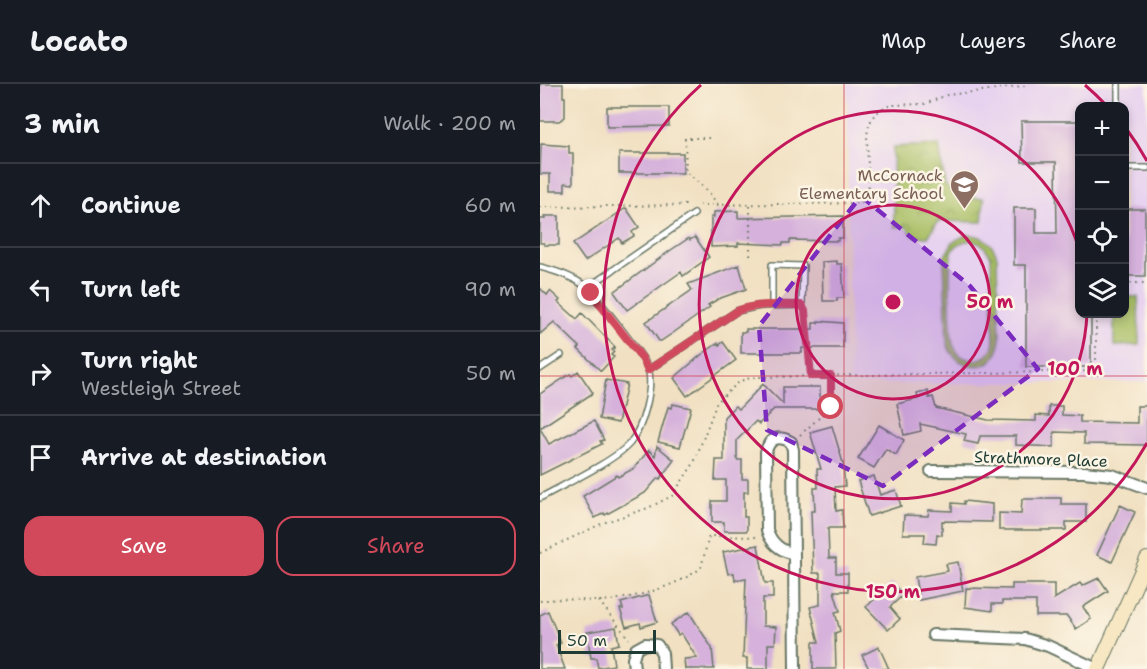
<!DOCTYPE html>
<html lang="en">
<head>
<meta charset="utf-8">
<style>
	:root { --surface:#171b24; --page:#20242c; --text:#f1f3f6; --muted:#9ea1a6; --line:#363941; --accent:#d1495b }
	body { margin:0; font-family:"Shantell Sans",sans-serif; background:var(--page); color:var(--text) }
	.controls { position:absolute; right:18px; top:18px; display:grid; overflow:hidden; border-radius:12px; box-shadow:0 3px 9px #0003 }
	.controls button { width:54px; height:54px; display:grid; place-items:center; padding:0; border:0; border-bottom:2px solid var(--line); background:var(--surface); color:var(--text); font:30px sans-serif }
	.scale { position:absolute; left:18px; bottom:15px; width:98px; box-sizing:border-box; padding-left:6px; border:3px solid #1f3d34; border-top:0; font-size:16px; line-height:21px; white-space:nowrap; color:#1f3d34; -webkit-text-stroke:4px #fcf5e5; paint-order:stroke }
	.stop { position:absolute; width:18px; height:18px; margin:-14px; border:4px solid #d1495b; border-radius:50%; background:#fff }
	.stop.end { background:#d1495b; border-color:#fff; box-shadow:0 2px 6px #0008 }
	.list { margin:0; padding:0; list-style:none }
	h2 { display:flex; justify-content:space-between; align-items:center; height:78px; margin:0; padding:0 24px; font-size:26px }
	h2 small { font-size:20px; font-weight:400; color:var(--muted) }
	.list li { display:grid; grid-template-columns:39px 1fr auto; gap:18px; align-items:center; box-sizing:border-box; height:84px; padding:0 24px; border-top:2px solid var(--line) }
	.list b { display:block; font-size:22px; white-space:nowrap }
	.list p { margin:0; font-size:20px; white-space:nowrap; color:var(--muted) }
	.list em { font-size:20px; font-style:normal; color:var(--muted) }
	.actions { display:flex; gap:12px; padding:18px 24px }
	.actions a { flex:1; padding:14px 0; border:2px solid var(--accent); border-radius:18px; text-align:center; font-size:21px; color:var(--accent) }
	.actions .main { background:var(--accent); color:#fff }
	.icon { flex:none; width:33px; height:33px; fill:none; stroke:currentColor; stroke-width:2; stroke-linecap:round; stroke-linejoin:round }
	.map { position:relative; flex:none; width:607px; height:585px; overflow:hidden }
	header { display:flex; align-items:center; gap:36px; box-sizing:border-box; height:84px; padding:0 30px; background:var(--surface); border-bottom:2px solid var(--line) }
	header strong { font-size:28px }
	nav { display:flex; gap:33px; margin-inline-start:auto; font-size:21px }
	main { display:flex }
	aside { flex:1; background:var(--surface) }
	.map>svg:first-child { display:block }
	.built { fill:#e7d2ef; fill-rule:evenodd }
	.park { fill:url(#park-crowns); stroke:#637e4c; stroke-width:1.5 }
	.pitch { fill:#a7be63; stroke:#637e4c; stroke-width:1.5; fill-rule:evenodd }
	.building { fill:#d5b1db }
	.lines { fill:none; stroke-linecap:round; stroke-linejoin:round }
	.lane-casing { stroke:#687665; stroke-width:8 }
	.street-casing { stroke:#687665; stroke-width:14 }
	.secondary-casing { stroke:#687665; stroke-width:16 }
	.path { stroke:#687665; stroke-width:2; stroke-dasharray:1.5 4.5; stroke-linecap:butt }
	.lane { stroke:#fff; stroke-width:5 }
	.street { stroke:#fff; stroke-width:10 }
	.secondary { stroke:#f7e8c3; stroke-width:14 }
	.route { stroke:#d1495b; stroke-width:8 }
	.marked { fill:#7b2cbf; fill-opacity:0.2; stroke:#7b2cbf; stroke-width:4.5; stroke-dasharray:12 8; stroke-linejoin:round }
	.grid { fill:none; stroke:#d1495b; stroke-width:1.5; stroke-opacity:0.55 }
	.ring { fill:none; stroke:#c2185b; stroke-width:3 }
	.labels { text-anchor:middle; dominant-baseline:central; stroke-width:5; stroke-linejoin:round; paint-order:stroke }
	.education-label { font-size:16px; fill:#785e54; stroke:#fcf5e5; text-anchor:end }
	.street-label { font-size:16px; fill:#1f3d34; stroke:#fcf5e5 }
	.centre { fill:#c2185b; stroke:#fcf5e5; stroke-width:3 }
	.ring-label { font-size:18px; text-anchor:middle; font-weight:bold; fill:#c2185b; stroke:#fcf5e5; stroke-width:5; stroke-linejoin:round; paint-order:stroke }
</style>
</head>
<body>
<header>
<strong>Locato</strong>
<nav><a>Map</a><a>Layers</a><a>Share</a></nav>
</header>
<main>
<aside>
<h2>3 min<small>Walk · 200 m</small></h2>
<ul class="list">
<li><svg class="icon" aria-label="ahead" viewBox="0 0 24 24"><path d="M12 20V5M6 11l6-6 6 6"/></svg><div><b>Continue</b></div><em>60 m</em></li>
<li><svg class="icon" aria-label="left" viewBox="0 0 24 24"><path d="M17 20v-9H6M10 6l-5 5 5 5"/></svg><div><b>Turn left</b></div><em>90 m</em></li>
<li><svg class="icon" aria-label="right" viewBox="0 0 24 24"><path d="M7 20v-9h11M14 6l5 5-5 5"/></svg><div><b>Turn right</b><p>Westleigh Street</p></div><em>50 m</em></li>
<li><svg class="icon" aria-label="arrive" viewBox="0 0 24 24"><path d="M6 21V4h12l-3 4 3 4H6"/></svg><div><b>Arrive at destination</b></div></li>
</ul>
<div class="actions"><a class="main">Save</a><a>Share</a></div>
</aside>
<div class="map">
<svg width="607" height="585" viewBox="0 0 607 585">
	<defs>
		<pattern id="park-crowns" width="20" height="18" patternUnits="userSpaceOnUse" patternTransform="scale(1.5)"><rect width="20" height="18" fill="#a7be63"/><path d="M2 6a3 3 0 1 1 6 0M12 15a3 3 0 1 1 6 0" fill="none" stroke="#879c52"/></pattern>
	</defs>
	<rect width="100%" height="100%" fill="#fcf5e5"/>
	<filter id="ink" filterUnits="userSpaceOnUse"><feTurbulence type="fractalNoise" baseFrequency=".0167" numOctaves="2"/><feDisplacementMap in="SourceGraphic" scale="12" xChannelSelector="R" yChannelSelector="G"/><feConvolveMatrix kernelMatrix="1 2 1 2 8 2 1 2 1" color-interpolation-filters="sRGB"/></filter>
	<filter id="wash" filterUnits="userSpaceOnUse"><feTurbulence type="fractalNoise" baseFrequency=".008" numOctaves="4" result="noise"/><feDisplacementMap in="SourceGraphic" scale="24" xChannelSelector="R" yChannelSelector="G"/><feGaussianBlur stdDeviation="1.35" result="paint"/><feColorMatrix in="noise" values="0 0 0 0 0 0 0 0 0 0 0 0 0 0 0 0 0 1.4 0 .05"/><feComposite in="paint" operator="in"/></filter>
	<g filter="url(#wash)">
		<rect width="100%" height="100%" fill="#f1e0c1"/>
		<!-- built -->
		<path class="built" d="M307,0h300v298l-297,2zM540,22h44v208h-44z"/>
		<!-- park -->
		<path class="park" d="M399,61l6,40 13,12 26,1 -2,24 -44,-1 -10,16 -14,-1 -9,-10 -11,1 -1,-80z"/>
		<!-- pitch -->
		<path class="pitch" d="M426,151c15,-1 27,7 31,22 0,18 1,37 2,56 0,10 2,22 0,33 -6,30 -47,23 -52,-4l-3,-84 9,-16zM431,156l12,5 8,11 3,85c-1,11 -9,18 -19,19 -10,0 -18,-5 -22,-15 -3,-9 -5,-86 -1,-94 4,-7 11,-10 19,-11z
			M585,213h13l1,48 -25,1v-32h10z"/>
		<g id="blocks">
			<!-- building -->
			<path class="building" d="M0,0h23v13h2v20l-6,4h-19z
				M67,23h62v19l-62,1z
				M481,37h58l1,193h11v53h-65v-102h-12v-57h22v25h21l-1,-71h-34z
				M1,60l28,2v7h4v31l-8,-1v8h-15v-17h-10z
				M79,69h64v20h-64z
				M86,124l13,19 -7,5 2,4 -12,7 -3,-5 -34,23 -12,-17z
				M585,125h20v67h-20z
				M198,127v7l105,-2v22h-5v3l-48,-1v3h-7v2l-45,-2v3l-27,1v-30h3v-5z
				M4,132h15v29h-15v-2h-4v-24h5z
				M155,153l14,20 -26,19 -2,-4 -54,38 -13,-18 57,-42 18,-12 1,2z
				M297,177v3h5l2,34h-7v3h-14l-1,-39z
				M199,181l7,24 -28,10 -10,6 2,2 -37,26 -12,8h-2l-13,-19 46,-32 -4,-6z
				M0,204l7,7 3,-4 10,9 -2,2 19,17 5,-6 33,34 -3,3 2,2 -3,3 3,2 -13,14 -23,-22 2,-2 -26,-25 -14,12z
				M278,237l25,2v25h-41v5h-61v-21h5v-3h67v-6h5z
				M183,258l13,18 -49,36 -13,-18 27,-23 17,-12 1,2z
				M38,287l15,22 -53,35 9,16 45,-23 10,19 -4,1 2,3 -62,31v-81l30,-20 2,2z
				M66,296l21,4 -9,39 -19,-4z
				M223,300l20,20v-17h37v22h-46l-15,15 -3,-3 -19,19v20h5v19h6v13h-4v25h3v14h-23v-9h-12v-21h14v-21h-11l1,-20h8v-43l11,-11 4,3z
				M388,307l1,7 4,-1 3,11 52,12 48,1v-6l13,1v-10h13v9l18,1v6l57,1v-17h10v39l-63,-1v-11l-30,-1v15l-38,-2v-9h-36l-2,8 -14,-3 2,-7 -46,-10 1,7 -17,4 -7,-31 21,-5 -1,-5z
				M133,320l18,4 -11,39 -22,-5 10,-35 4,1z
				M339,341l25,15 -8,15 -10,-6 -12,19 -16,-9z
				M292,342l11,37 2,23 -10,1 1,24 6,-1 1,18h-15l1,30h7v15h12v18h-14l6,20 -5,1 5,19 -5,2 1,36h-23v-27h6l-9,-35 10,-2v-32h-7l-2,-62h4l-1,-23h4l-1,-19h4l-11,-37z
				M117,362l17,14 -14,19 -2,-1 -13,15 -40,22 -1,-2 -9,5 -12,-22 34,-21 1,2 15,-8 16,-19 6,6z
				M334,392l6,19 16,-5 5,16 -32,10 -11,-35z
				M506,414h15v6h25v18h-20v8h-67v-17l22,1 1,-15h24z
				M424,417l28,3v18l-50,-1v14l-5,-1 -1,10 -12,-1 1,-9h-22l1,-19 24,1 1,-6 23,1v-8l12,1z
				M580,421l15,7 -23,50 -15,-7z
				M218,461l7,38h8v15h-10v28l13,1 -1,17h-7v25h-21v-11h-4l3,-80 -11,2 -1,-7 -6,1 -5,-22z
				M418,478l5,29 -44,9 -4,-23 33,-6 -2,-7z
				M559,494l9,13 -25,16 8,12 -15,10 -9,-13h-31v-15h-34v3h-10v7l-27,-4 1,-19 46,1v-5h42v15l26,-16 2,3z
				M352,499l11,12 -13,12 10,12 -12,11 -22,-23z
				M109,511l8,27 -16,5 -1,-4 -14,4 -6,-18h3l-2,-6z
				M8,527l13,32 -5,2 9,24h-25v-54z
				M149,528l23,36 2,21h-29l-1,-10 13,-1 -16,-25 -3,2 -7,-11z
				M76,543l3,17 -8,2 3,19 -16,3 -2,-10h-5l-4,-26z
				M339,563l10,22h-20l-7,-14z"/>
		</g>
	</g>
	<g filter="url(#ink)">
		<use href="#blocks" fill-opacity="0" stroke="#687665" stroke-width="1.5"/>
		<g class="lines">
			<defs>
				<path id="lane" d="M578,0v22
					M584,84h23
					M0,183c16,4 34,10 46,20 11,10 57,68 62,81 6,19 -5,60 -18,75 -15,18 -67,42 -90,55
					M47,204l107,-74
					M0,285l21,-14
					M108,286l89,-59 23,-5 42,-1 1,-39 -31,-1v40"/>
				<path id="street" d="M391,387l153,1 28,3 35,13
					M254,470c-13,-3 -23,-11 -27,-24l-1,-78c3,-14 12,-17 25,-10l2,8 2,219
					M393,551l92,4 23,7 49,23
					M94,585l-1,-10 3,-10 9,-5 12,1 5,8 1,16"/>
				<path id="secondary" d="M558,585l49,-110"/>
			</defs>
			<!-- lane casing -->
			<use href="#lane" class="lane-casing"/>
			<!-- street casing -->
			<use href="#street" class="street-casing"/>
			<!-- secondary casing -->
			<use href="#secondary" class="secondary-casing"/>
			<!-- path -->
			<path class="path" d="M169,54h-24l1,34 22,19 10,14
				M159,121l170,-2 -2,-68 2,-11 6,-10 10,-7 8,-2 32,-1 22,-9 77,-9 2,-2
				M210,122v49
				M0,123l150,-2
				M584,199h23
				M265,229l6,63
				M260,351l31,-28v-31
				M0,469l63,-30 45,-15 24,-12 22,-33 23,-61 23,-21 14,-4 342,-6v-57
				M0,517c22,-4 39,0 60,0 33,-2 75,-14 101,-33l8,-32 48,1
				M59,517l30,38"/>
			<!-- lane -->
			<use href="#lane" class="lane"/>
			<!-- street -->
			<use href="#street" class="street"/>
			<!-- secondary -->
			<use href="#secondary" class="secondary"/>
		</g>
	</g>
	<g class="lines" filter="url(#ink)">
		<!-- route -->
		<path class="route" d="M51,209l51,65 6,12 89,-59c21,-8 44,-6 65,-6l3,6 6,65h20v31"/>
	</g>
	<!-- marked area -->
	<path class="marked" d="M321,112l109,90 68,83 -155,117 -116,-56 -8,-104z"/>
	<!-- grid -->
	<path class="grid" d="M304,0v585M0,292h607"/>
	<!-- distance rings -->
	<g class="ring">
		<circle cx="353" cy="218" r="97"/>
		<path d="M547 230A194 194 0 1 1 539 165"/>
		<path d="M607 359A290 290 0 1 1 161 1M545 1A290 290 0 0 1 567 22M585 43A290 290 0 0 1 607 77"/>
	</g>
	<!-- icons -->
	<defs>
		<symbol id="school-pin" viewBox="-11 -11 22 30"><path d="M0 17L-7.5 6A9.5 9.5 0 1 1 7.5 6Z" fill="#8d6e63" stroke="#fcf5e5"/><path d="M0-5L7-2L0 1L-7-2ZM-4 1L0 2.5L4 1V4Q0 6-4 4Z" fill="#fff"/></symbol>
	</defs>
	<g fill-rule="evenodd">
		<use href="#school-pin" x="408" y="84" width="33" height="45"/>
	</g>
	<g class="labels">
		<!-- education labels -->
		<g class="education-label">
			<text x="403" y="91">McCornack<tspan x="403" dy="18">Elementary School</tspan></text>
		</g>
		<!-- street labels -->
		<g class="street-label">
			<text transform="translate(501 375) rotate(2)">Strathmore Place</text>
		</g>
	</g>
	<circle cx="353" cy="218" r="9" class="centre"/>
	<g class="ring-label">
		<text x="450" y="224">50 m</text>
		<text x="535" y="291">100 m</text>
		<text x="353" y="514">150 m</text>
	</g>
</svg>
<div class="controls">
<button>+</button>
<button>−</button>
<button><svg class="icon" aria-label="locate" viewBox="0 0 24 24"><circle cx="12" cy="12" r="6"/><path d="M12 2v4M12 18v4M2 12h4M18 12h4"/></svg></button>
<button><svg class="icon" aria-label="layers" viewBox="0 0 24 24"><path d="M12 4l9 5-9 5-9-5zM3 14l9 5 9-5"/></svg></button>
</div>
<div class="scale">50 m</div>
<div class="stop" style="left:291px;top:323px"></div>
<div class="stop end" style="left:51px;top:209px"></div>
</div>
</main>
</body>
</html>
